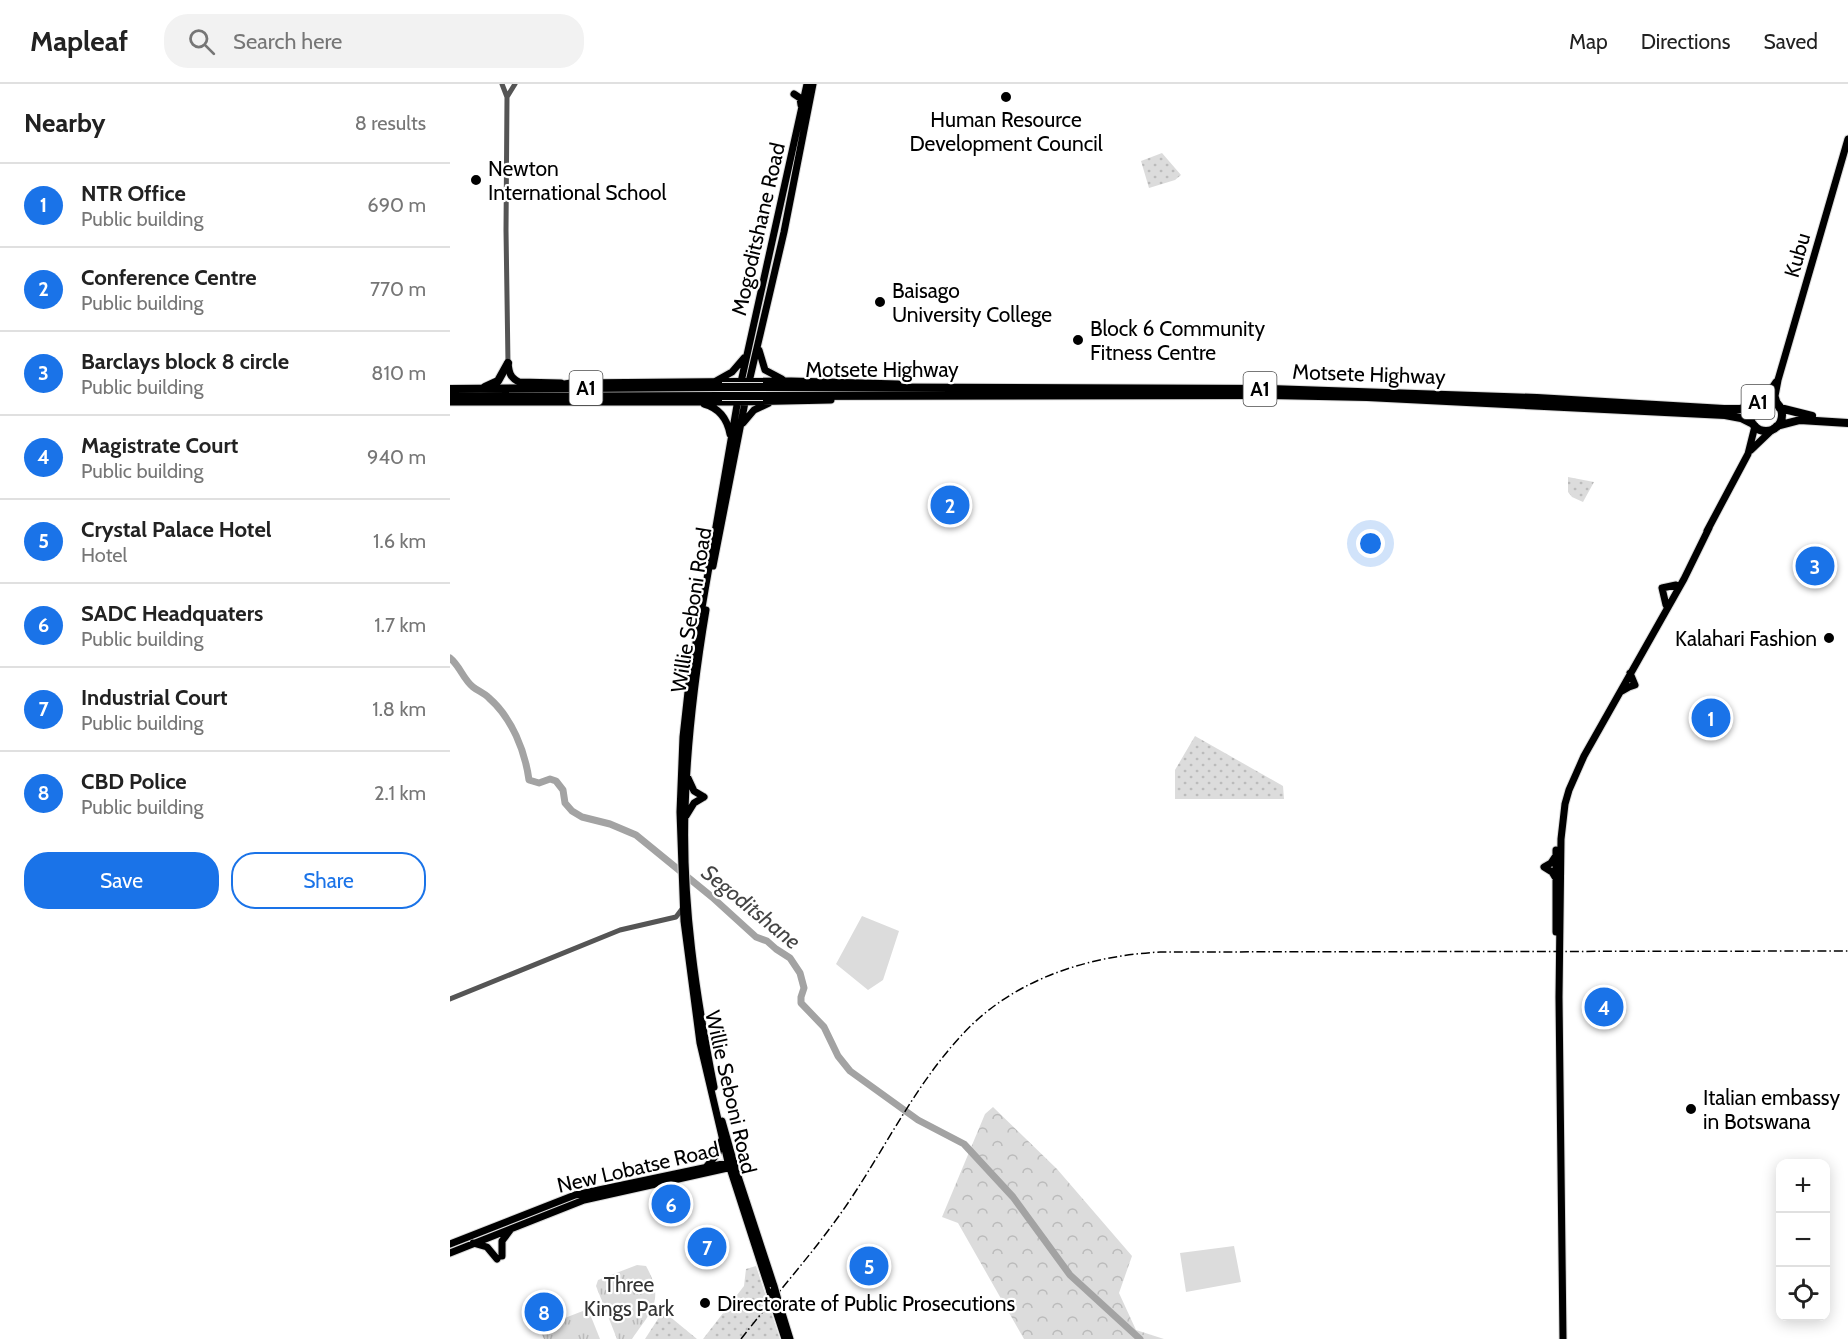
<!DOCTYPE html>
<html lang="en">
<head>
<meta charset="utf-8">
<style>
	:root { --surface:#fff; --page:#f2f2f2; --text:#222; --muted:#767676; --line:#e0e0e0; --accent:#1a73e8 }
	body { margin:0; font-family:Cabin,sans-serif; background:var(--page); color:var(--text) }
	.controls { position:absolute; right:18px; bottom:18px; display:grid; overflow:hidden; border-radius:12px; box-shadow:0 3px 15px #0003 }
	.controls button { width:54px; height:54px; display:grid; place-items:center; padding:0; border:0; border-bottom:2px solid var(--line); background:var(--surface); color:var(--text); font:30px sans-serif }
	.you { position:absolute; left:921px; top:460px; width:21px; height:21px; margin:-15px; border:4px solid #fff; border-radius:50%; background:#1a73e8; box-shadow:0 0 0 9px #1a73e833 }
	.badge { display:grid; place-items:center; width:39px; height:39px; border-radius:50%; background:var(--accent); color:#fff; font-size:20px; font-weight:700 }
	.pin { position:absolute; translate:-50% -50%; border:3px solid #fff; box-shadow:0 2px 6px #0006 }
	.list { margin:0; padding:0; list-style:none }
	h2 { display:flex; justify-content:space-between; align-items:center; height:78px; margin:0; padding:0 24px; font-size:26px }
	h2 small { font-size:20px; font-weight:400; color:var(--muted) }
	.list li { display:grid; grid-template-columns:39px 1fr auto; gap:18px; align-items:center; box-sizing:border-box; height:84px; padding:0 24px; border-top:2px solid var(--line) }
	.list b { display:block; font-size:22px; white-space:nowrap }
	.list p { margin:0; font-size:20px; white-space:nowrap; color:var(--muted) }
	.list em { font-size:20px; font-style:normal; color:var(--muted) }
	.actions { display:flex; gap:12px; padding:18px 24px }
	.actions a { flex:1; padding:14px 0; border:2px solid var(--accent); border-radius:24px; text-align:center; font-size:21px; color:var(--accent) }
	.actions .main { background:var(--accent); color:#fff }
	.icon { flex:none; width:33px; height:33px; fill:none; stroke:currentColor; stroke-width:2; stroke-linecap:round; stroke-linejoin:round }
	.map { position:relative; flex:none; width:1398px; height:1255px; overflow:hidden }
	header { display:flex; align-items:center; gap:36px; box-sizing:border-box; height:84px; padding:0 30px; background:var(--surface); border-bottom:2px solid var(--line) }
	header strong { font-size:28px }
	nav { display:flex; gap:33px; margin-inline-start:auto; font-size:21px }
	.search { width:420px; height:54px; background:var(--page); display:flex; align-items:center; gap:15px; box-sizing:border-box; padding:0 21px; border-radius:24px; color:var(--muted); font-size:22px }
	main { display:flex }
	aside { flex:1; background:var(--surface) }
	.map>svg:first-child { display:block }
	.grass { fill:url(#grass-dots) }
	.forest { fill:url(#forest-crowns) }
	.park { fill:url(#park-tufts) }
	.garden { fill:#dcdcdc }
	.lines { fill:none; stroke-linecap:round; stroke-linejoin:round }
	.river { stroke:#a3a3a3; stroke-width:7 }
	.major-casing { stroke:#dbdbdb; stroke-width:9 }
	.highway-casing { stroke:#dbdbdb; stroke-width:10 }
	.minor { stroke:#555; stroke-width:5 }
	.major { stroke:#000; stroke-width:7 }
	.highway { stroke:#000; stroke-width:8 }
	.rail { stroke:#000; stroke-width:1.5; stroke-dasharray:9 3 1.5 3; stroke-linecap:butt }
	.major-bridge-casing { stroke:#dbdbdb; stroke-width:9; stroke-linecap:butt }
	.highway-bridge-casing { stroke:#dbdbdb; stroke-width:10; stroke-linecap:butt }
	.major-bridge { stroke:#000; stroke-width:7 }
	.highway-bridge { stroke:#000; stroke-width:8 }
	.poi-dot { fill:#000; stroke:#fff; stroke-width:2 }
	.labels { text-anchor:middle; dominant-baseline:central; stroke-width:4.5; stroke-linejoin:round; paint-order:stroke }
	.shield { fill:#fff; stroke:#4c4c4c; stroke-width:1.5 }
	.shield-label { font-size:20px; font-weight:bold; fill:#000 }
	.poi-label { font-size:21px; fill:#000; stroke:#fff; text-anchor:start }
	.street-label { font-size:21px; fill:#000; stroke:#fff }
	.park-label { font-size:21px; fill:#333; stroke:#fff }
	.water-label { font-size:22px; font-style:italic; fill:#444; stroke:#fff }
</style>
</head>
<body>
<header>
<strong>Mapleaf</strong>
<div class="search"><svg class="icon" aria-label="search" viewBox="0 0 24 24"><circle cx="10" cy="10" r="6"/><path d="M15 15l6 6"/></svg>Search here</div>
<nav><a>Map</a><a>Directions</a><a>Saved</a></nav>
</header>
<main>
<aside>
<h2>Nearby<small>8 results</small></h2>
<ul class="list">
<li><span class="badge">1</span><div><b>NTR Office</b><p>Public building</p></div><em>690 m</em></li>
<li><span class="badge">2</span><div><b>Conference Centre</b><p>Public building</p></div><em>770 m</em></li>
<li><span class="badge">3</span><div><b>Barclays block 8 circle</b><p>Public building</p></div><em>810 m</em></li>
<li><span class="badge">4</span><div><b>Magistrate Court</b><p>Public building</p></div><em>940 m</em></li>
<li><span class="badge">5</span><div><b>Crystal Palace Hotel</b><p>Hotel</p></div><em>1.6 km</em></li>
<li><span class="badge">6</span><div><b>SADC Headquaters</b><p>Public building</p></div><em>1.7 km</em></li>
<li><span class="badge">7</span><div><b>Industrial Court</b><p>Public building</p></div><em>1.8 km</em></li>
<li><span class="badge">8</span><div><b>CBD Police</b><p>Public building</p></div><em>2.1 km</em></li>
</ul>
<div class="actions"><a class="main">Save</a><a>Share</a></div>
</aside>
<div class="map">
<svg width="1398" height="1255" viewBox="0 0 1398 1255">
	<defs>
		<pattern id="grass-dots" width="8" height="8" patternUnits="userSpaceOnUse" patternTransform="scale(1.5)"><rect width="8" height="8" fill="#dcdcdc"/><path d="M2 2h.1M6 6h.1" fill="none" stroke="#bbb" stroke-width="1.8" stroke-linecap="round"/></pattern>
		<pattern id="forest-crowns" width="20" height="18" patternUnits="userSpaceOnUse" patternTransform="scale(1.5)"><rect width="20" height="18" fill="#dcdcdc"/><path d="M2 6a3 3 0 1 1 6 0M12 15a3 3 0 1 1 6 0" fill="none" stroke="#bbb"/></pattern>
		<pattern id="park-tufts" width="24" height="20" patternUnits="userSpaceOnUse" patternTransform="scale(1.5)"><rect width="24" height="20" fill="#dcdcdc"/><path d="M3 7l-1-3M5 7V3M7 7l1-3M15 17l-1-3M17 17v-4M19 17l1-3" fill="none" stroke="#bbb"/></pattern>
	</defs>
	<rect width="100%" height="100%" fill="#fff"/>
	<!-- grass -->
	<path class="grass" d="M712,69l19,22 -6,5 -26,8 -8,-27z
		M1118,393l26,5 -11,20 -11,-5 -4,-5z
		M745,652l88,50 1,13h-109v-29z
		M306,1182l24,73h-77l41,-53 2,-17z
		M213,1227l34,28h-52z"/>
	<!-- forest -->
	<path class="forest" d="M543,1023l64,62 75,87 -13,37 17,37 28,9h-140l-66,-116 -16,-6 43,-103z"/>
	<!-- park -->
	<path class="park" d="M187,1181l9,1c19,34 6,44 -14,73h-15l-21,-53 2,-6z
		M138,1225l12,30h-56l-5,-11z"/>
	<!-- garden -->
	<path class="garden" d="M412,832l37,15 -16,49 -15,10 -32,-26z
		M784,1162l7,36 -55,10 -6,-39z"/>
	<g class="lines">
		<!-- river -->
		<path class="river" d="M0,574c10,8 13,21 23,29 5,4 11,6 16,11 23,20 36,53 40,82l10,3 11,-4 6,2 7,9 2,13 7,8 10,6 28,7 26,11 76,62 44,40 11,4 9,8 14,9 10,15 4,15 -3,9v6l23,24 14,29 12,15 68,49 46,24 49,53 57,78 70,64"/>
		<defs>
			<path id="major" d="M344,10l6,4 1,7
				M309,266l6,20 17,9
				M58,279c1,9 2,15 11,19l42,1
				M266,297l16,-9 12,-14
				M108,301l13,-2 220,-2 107,3
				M0,318h287l94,-2
				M1308,318l10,-8 8,-12
				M254,320c15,4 23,14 26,30
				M1328,322l-3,-10 3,-16 70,-241
				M293,339l11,-13 15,-7
				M1301,366l23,-22
				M1257,447l41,-77 7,-28
				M263,482l36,-184 35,-150 29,-148
				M1216,521l-4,-17 14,-3
				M256,526c-11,66 -19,132 -21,200 -3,93 11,186 29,277
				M1172,607l7,-4 6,-2 -5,-12
				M238,694l6,13 10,6
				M236,732l8,-13 10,-6
				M1105,773l-4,6 -7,4 8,5 3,5
				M1106,848v-82
				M272,1037l13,46 39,119
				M257,1082l11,-13 3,-12
				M23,1159l14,4 10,12
				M0,1160l125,-49 157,-33
				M0,1169l134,-53 148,-33
				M52,1172v-15l9,-12
				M320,1208l-42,-130 -28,-119 -16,-122 -4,-109 3,-75 6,-54 52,-301 66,-298
				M328,1216l12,39
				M325,1224l10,31
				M1113,1255l-4,-342 2,-158 4,-35 4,-14 15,-34 100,-177 25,-51"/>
			<path id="highway" d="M35,303l13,-6 10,-18
				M313,303l505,2 269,9 187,11h16l15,-5
				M0,305l272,-2
				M313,312l504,-1 100,2 358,18 16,3 12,6
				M0,313l272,-1
				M1300 331a16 16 0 1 1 32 0a16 16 0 1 1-32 0Z
				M1330,324l32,8
				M1327,342l23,-6 48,3"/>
		</defs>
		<!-- major casing -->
		<use href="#major" class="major-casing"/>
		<!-- highway casing -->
		<use href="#highway" class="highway-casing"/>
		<!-- minor -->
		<path class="minor" d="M52,0l5,13 -1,133 2,133
			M57,13l8,-13
			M0,915l170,-69 56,-13 6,-8"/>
		<!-- major -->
		<use href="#major" class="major"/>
		<!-- highway -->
		<use href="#highway" class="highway"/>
		<!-- rail -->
		<path class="rail" d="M291,1255c35,-45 75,-89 107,-136 37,-55 67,-117 112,-166 51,-57 126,-81 200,-85l688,-1"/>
		<defs>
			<path id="major-bridge" d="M324,1202l4,14
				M320,1208l5,16"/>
			<path id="highway-bridge" d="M272,303h41
				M272,312h41"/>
		</defs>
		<!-- major-bridge casing -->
		<use href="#major-bridge" class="major-bridge-casing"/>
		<!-- highway-bridge casing -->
		<use href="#highway-bridge" class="highway-bridge-casing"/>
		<!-- major-bridge -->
		<use href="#major-bridge" class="major-bridge"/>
		<!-- highway-bridge -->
		<use href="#highway-bridge" class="highway-bridge"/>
	</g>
	<!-- markers -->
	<g class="poi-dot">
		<circle cx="556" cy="13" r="6"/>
		<circle cx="26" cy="96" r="6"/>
		<circle cx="430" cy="218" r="6"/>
		<circle cx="628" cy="256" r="6"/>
		<circle cx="1379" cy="554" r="6"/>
		<circle cx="1241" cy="1025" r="6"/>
		<circle cx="255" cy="1219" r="6"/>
	</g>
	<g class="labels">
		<!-- shield labels -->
		<g class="shield">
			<rect x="119.5" y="287" width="33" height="34" rx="4.5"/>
			<rect x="793.5" y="288" width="33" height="34" rx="4.5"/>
			<rect x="1291.5" y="301" width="33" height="34" rx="4.5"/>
		</g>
		<g class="shield-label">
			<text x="136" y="304">A1</text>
			<text x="810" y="305">A1</text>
			<text x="1308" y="318">A1</text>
		</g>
		<!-- poi labels -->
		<g class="poi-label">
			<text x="556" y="35" text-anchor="middle">Human Resource<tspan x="556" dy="24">Development Council</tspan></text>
			<text x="38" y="84">Newton<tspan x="38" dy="24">International School</tspan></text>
			<text x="442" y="206">Baisago<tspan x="442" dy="24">University College</tspan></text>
			<text x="640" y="244">Block 6 Community<tspan x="640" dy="24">Fitness Centre</tspan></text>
			<text x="1367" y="554" text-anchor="end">Kalahari Fashion</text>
			<text x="1253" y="1013">Italian embassy<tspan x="1253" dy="24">in Botswana</tspan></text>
			<text x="267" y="1219">Directorate of Public Prosecutions</text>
		</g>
		<!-- street labels -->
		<g class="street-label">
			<text transform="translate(308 145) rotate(-77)">Mogoditshane Road</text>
			<text transform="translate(1347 171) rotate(-74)">Kubu</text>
			<text x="432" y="285">Motsete Highway</text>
			<text transform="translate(919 290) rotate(2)">Motsete Highway</text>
			<text transform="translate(241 526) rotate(-81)">Willie Seboni Road</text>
			<text transform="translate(281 1008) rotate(77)">Willie Seboni Road</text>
			<text transform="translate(188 1083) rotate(-13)">New Lobatse Road</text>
		</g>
		<!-- park labels -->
		<g class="park-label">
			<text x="179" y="1200">Three<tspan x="179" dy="24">Kings Park</tspan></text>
		</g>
		<!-- water labels -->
		<g class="water-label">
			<text transform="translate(301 823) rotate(39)">Segoditshane</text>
		</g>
	</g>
</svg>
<div class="controls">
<button>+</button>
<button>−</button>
<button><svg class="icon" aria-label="locate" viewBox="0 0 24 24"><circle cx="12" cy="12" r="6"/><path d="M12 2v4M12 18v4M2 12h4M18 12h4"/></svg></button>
</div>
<div class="you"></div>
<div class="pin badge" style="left:1261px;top:634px">1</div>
<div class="pin badge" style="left:500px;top:421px">2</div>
<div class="pin badge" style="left:1365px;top:482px">3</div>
<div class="pin badge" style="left:1154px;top:923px">4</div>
<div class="pin badge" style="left:419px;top:1182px">5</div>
<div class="pin badge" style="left:221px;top:1120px">6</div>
<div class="pin badge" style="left:257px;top:1163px">7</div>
<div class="pin badge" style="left:94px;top:1228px">8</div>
</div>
</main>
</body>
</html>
